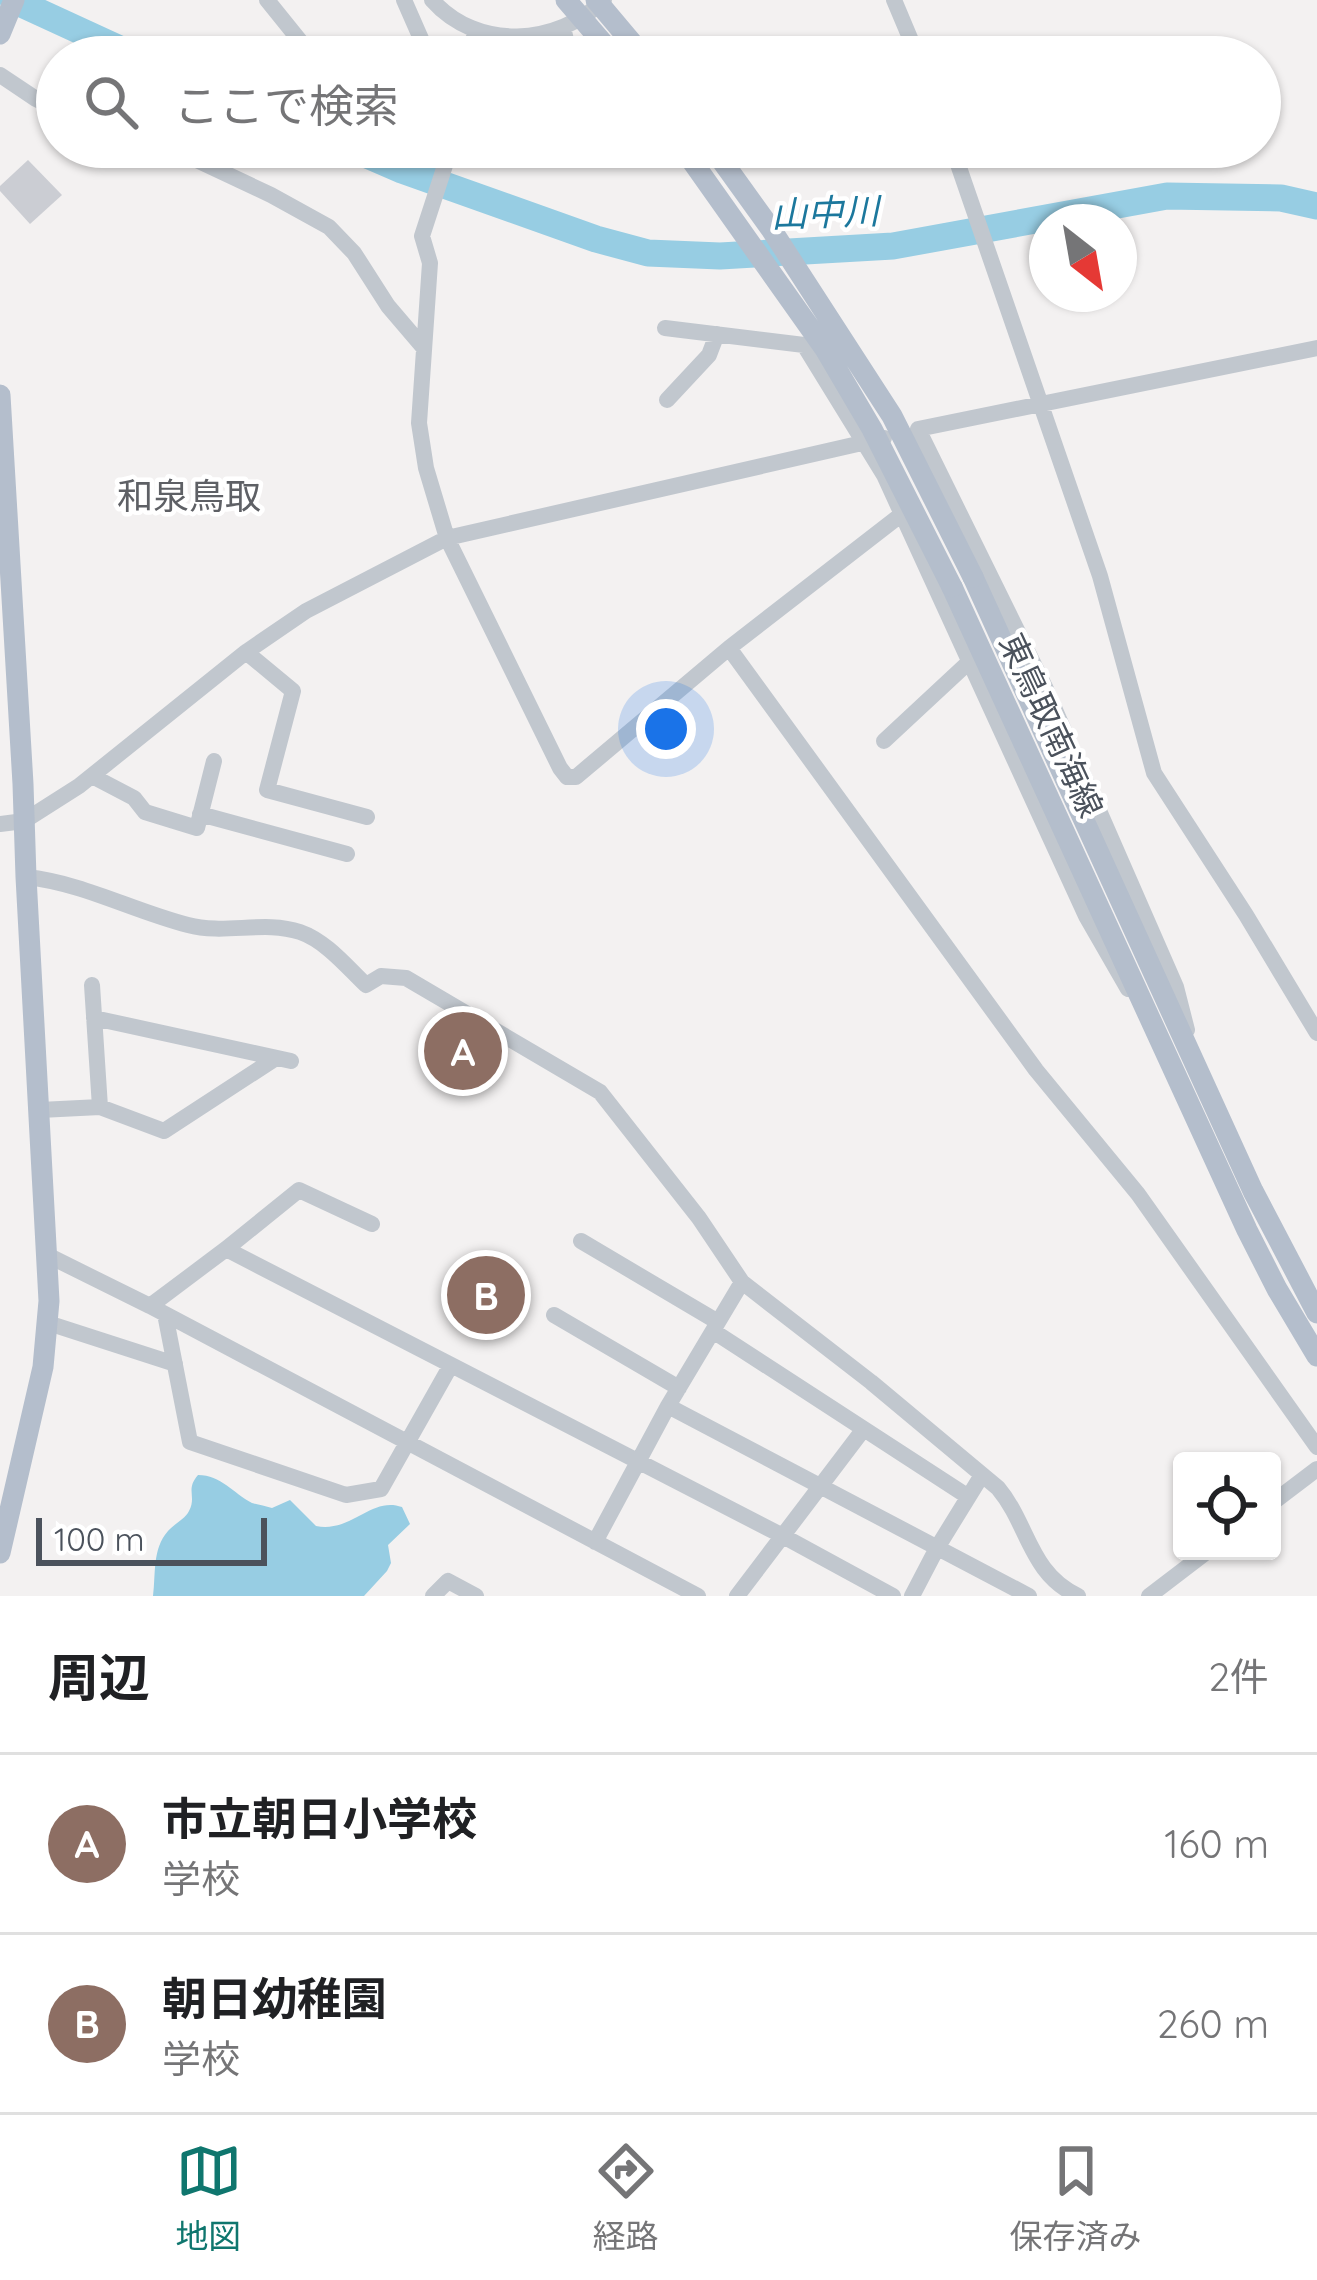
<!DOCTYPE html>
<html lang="ja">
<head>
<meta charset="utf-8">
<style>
	:root { --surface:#fff; --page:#f6f6f6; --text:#202124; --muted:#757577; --line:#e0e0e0; --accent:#0f766e }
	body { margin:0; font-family:Quicksand,"Noto Sans JP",sans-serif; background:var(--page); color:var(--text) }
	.controls { position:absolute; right:36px; bottom:36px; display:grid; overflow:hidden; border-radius:12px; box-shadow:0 3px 9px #0004 }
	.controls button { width:108px; height:108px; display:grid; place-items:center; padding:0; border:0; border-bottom:3px solid var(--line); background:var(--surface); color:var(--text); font:60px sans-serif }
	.compass { position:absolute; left:1029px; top:204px; width:108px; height:108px; border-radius:50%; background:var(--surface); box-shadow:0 3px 9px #0004; rotate:149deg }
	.scale { position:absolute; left:36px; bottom:30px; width:231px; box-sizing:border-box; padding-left:12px; border:6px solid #4b525c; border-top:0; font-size:33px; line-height:42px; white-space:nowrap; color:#4b525c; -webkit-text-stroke:9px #fff; paint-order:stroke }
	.you { position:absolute; left:666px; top:729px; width:42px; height:42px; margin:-30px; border:9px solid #fff; border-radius:50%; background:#1a73e8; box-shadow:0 0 0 18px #1a73e833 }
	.badge { display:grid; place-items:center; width:78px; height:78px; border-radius:50%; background:var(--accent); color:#fff; font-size:39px; font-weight:700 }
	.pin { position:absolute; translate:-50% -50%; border:6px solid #fff; box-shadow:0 3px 12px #0006 }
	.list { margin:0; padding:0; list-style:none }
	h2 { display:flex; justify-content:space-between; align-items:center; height:156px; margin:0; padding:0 48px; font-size:51px }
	h2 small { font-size:39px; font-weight:400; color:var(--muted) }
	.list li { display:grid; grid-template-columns:78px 1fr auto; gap:36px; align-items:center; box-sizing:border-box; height:180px; padding:0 48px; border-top:3px solid var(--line) }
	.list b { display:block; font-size:45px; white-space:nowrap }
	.list p { margin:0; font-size:39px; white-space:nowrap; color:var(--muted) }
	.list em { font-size:39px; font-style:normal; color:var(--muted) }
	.icon { flex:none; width:66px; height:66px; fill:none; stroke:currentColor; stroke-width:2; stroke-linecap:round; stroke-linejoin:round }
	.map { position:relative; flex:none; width:1317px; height:1596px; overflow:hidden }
	.search { position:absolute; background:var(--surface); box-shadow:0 3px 9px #0004; left:36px; right:36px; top:36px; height:132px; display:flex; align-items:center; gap:30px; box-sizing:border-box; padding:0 42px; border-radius:66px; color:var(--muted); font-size:45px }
	.sheet { height:516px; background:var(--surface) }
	nav { display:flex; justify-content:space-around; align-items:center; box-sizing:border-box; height:168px; border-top:3px solid var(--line); background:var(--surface); font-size:33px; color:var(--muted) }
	nav a { display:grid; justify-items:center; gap:6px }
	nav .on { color:var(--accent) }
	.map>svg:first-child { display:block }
	.water { fill:#97cde3 }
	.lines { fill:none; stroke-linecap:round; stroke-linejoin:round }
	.river { stroke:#97cde3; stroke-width:27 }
	.building { fill:#cbcdd3 }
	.minor { stroke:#c1c7ce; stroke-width:16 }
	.major { stroke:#b4becc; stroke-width:21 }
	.major-bridge { stroke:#b4becc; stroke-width:21 }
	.labels { text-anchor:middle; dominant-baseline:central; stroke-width:9; stroke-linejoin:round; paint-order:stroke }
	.street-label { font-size:33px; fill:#4b525c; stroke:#fff }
	.water-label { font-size:36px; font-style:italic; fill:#1c789d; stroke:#fff }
	.neighbourhood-label { font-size:36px; fill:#5e6065; stroke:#fff }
</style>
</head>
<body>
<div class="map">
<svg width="1317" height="1596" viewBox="0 0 1317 1596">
	<rect width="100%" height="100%" fill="#f3f1f1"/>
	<!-- water -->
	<path class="water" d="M198,1475c23,0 35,18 54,28 6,2 13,3 20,5l18,-8 26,26c36,7 55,-30 86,-19l8,17 -22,21 3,18 -4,8 -23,25h-211c3,-22 -1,-47 15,-65 6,-7 17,-12 21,-20 8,-15 -4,-21 9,-36z"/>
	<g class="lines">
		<!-- river -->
		<path class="river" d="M13,0l124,57
			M349,147l53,23 194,69 52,14 72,3 173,-10 274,-50 114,2 36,8"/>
	</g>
	<!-- building -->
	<path class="building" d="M28,160l34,35 -32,29 -30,-33v-5z"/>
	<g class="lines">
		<!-- minor -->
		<path class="minor" d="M267,0l46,57
			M404,0l25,57
			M432,0c45,51 125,46 172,0
			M894,0l24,57
			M465,57l12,-26
			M559,57l7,-17 -3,-13
			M0,75l36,24 21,10
			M169,147l102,48 58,32 25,26 34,53 35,41
			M451,147l-29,89 8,27 -11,160 7,45 21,70 113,230 7,9h9l153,-129 173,-134
			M952,147l148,429 54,197 92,142 71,118
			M665,328l139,17 80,130 202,441 42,73
			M667,400l42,-45 8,-21
			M729,648l307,422 102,124 179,253
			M246,652l47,39 -26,99 100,27
			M884,741l86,-80
			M92,776l42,22 11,14 52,16 17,-67
			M200,814l147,40
			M0,824l24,-3 55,-35 167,-134 60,-41 141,-73 437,-100
			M26,877c57,6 107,34 162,48 37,10 76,-5 112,7 26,9 47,35 66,53l15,-9 25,2 194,114 99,126 43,64 129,100 127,106c31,37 31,85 80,108
			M92,985l8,122
			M94,1018l197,43
			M1187,1030l-11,-43 -131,-300 -127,-258 399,-81
			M40,1110l60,-3 64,24 112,-73
			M581,1241l137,81
			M226,1249l555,286 112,61
			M47,1255l103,51 548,290
			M150,1306l76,-57 73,-59 73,34
			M165,1314l25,128 156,53 35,-6 70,-124
			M554,1315l125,73
			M48,1323l127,41
			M713,1331l254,165
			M668,1406l361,190
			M1272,1503l45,-34
			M595,1542l73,-136 74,-124
			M433,1596l15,-15 28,15
			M737,1596l126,-166
			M912,1596l25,-48 45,-73
			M1149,1596l59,-45"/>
		<!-- major -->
		<path class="major" d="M0,34l14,-34
			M0,395l23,389 3,93 23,424 -6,66 -43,186
			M973,577l280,614 64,122
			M952,587l295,643 30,59 40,67"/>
		<!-- major-bridge -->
		<path class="major-bridge" d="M566,0l49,57
			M596,0l48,57
			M682,147l143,202 47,80 80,158
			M712,147l59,82 121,187 81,161"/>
	</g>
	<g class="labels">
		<!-- street labels -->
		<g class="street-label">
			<text transform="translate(1052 725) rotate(65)">東鳥取南海線</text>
		</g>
		<!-- water labels -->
		<g class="water-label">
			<text transform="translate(825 212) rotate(-2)">山中川</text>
		</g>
		<!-- neighbourhood labels -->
		<g class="neighbourhood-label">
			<text x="189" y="495">和泉鳥取</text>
		</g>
	</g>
</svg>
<div class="controls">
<button><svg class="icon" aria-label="locate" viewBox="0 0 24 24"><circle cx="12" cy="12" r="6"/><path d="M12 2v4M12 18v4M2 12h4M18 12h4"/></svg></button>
</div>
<svg class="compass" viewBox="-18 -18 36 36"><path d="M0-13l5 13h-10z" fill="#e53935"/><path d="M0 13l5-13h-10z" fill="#757577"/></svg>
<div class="scale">100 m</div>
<div class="you"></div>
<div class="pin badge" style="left:463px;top:1051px;background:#8d6e63">A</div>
<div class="pin badge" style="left:486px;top:1295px;background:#8d6e63">B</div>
<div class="search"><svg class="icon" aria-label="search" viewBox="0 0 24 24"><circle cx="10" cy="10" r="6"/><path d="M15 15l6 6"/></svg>ここで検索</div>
</div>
<section class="sheet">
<h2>周辺<small>2件</small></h2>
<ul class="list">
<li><span class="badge" style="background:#8d6e63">A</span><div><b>市立朝日小学校</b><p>学校</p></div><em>160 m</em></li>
<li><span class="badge" style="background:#8d6e63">B</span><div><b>朝日幼稚園</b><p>学校</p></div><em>260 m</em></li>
</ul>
</section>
<nav>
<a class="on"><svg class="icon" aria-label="map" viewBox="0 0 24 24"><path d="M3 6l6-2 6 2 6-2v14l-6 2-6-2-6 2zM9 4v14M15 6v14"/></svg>地図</a>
<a><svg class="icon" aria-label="directions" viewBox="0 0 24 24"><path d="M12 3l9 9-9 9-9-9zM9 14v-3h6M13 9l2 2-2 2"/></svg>経路</a>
<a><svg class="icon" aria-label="saved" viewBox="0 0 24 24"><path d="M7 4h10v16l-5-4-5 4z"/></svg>保存済み</a>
</nav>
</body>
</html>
